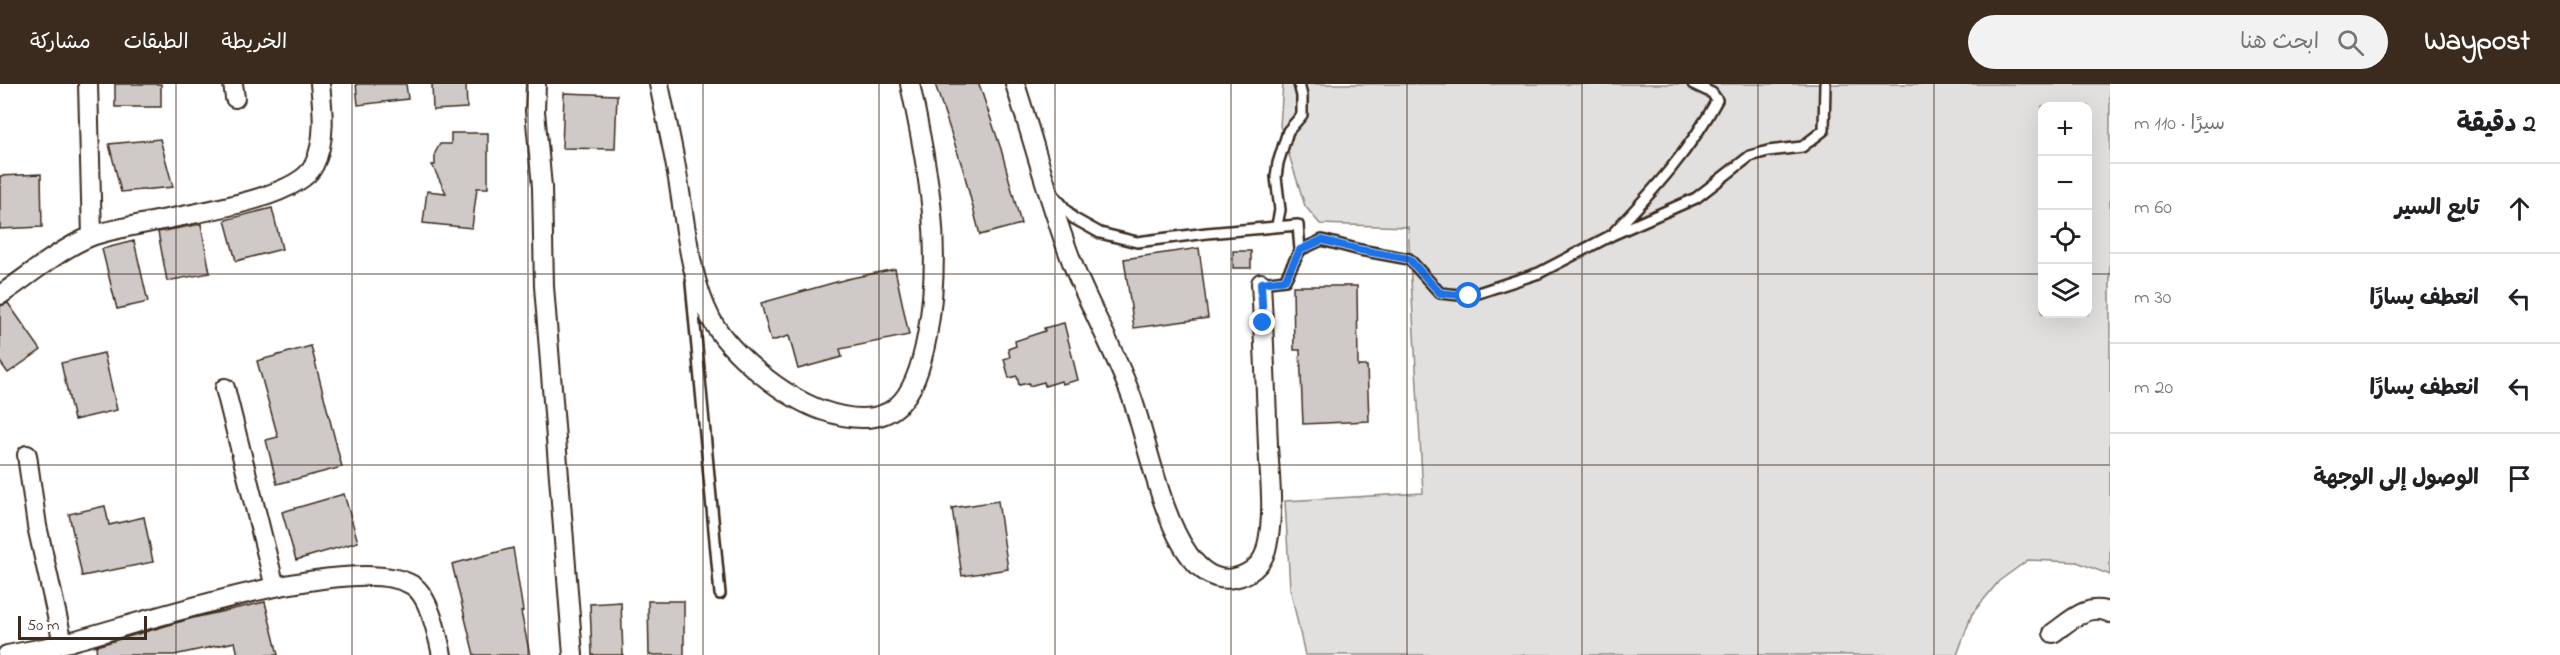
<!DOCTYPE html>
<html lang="ar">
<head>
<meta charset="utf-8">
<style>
	:root { --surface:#fff; --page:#f2f2f2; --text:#202124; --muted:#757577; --line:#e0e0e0; --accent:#3b2a1e }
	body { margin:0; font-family:"Indie Flower","Playpen Sans Arabic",sans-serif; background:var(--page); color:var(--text); direction:rtl }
	.controls { position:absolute; right:18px; top:18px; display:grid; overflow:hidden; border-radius:12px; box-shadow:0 6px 24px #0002 }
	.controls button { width:54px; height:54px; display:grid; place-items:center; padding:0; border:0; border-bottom:2px solid var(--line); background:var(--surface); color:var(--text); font:30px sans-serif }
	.scale { position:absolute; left:18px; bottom:15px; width:129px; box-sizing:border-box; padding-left:6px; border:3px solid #3b2a1e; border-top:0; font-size:16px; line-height:21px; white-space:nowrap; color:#3b2a1e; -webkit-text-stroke:4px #fff; paint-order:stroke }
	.stop { position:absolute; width:18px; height:18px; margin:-14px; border:4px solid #1a73e8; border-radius:50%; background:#fff }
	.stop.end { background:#1a73e8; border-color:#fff; box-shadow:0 2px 6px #0008 }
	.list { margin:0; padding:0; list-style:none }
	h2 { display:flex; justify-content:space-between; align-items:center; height:78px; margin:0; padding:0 24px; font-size:26px }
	h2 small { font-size:20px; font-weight:400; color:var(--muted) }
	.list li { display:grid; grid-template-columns:39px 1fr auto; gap:18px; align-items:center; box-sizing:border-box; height:90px; padding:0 24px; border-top:2px solid var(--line) }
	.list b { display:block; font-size:22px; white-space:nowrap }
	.list em { font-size:20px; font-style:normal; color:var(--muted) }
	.icon { flex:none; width:33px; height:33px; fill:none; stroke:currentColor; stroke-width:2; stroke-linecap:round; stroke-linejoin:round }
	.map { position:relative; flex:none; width:2110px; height:571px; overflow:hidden; direction:ltr }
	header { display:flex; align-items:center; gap:36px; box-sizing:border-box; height:84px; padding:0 30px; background:var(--accent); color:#fff }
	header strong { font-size:28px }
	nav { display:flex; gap:33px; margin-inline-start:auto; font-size:21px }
	.search { width:420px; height:54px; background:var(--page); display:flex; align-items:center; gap:15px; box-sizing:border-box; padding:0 21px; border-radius:33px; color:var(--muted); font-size:22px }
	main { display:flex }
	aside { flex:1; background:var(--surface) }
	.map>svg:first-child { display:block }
	.green { fill:#e2e0de; stroke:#8e857e; stroke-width:1.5; fill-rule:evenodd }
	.building { fill:#cfcac7; stroke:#3b2a1e; stroke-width:1.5 }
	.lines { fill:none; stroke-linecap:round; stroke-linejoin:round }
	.lane-casing { stroke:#3b2a1e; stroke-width:14 }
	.street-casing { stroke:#3b2a1e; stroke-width:22 }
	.lane { stroke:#fff; stroke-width:9 }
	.street { stroke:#fff; stroke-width:18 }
	.route { stroke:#1a73e8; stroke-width:8 }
	.grid { fill:none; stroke:#3b2a1e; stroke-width:1.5; stroke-opacity:0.55 }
</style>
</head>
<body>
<header>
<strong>Waypost</strong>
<div class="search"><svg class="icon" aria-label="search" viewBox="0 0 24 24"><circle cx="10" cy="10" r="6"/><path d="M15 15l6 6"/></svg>ابحث هنا</div>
<nav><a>الخريطة</a><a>الطبقات</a><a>مشاركة</a></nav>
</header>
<main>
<aside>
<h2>2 دقيقة<small>سيرًا · 110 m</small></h2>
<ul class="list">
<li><svg class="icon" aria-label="ahead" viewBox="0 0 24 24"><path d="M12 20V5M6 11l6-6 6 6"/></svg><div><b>تابع السير</b></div><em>60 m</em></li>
<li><svg class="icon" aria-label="left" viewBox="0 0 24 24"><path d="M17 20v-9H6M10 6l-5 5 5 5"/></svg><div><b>انعطف يسارًا</b></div><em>30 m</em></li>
<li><svg class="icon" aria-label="left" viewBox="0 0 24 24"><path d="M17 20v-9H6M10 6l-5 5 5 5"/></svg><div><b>انعطف يسارًا</b></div><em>20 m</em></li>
<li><svg class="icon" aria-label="arrive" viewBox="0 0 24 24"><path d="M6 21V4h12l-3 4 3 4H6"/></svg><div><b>الوصول إلى الوجهة</b></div></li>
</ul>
</aside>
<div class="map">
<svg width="2110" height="571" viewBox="0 0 2110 571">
	<rect width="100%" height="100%" fill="#fff"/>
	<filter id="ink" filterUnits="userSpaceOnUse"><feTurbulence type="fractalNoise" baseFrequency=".0167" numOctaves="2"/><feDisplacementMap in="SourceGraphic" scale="12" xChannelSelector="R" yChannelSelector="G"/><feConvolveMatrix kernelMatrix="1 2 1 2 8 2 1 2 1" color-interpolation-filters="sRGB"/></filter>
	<g filter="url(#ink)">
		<!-- green -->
		<path class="green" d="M1283,0h827v491l-33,-13 -49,-2 -29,21 -27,33 -15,41h-652l-15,-67 -5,-87 138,-8 -15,-266 -88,-3 -15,-18 -25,-80zM2042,22h46v208h-46z"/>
		<!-- building -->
		<path class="building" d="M115,0h46v23h-46z
			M356,0h50l2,15 -50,6z
			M432,0h34l1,24 -34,2z
			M935,0h44l22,65 20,75 -41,11 -17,-66z
			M564,9l53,2 -2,54 -53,-1z
			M451,49h37v55h-11l-5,40 -49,-5 4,-32 19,2 -14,-28h3v-12l5,-9h11z
			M160,55l13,48 -52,5 -12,-48z
			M41,90l1,53 -42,2v-53z
			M272,124l10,41 -46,12 -11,-41z
			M201,140l9,49 -43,8 -9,-49z
			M134,157l14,61 -31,7 -15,-60z
			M1199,164l9,70 -74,10 -10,-69z
			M1233,167h18v17h-18z
			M895,185l14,66 -69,14 2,8 -44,12 -9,-33 -18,5 -10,-38 86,-24z
			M1293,202h64l1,80h9l2,55 -66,3 -3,-74h-6z
			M8,219l33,47 -33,23 -8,-11v-56z
			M1064,239l14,57 -16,4 -1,-3 -16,5 -1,-4 -15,4v-3l-10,2 -2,-9 -8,2 -5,-19 6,-2 -2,-8 8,-3 -1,-5 30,-10 -1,-3z
			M311,262l31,121 -65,17 -11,-44 12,-3 -21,-76z
			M104,269l13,57 -43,10 -13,-57z
			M344,410l14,48 -62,18 -14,-48z
			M998,417l10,68 -46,7 -10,-68z
			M105,422l4,19 35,-8 9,45 -71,14 -13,-62z
			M513,464l10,63 -2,1 9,43h-56l-22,-91z
			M648,517h36v54h-35z
			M265,518l13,53h-40l-3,-13 -61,13h-77l-1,-9 97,-28z
			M621,518l2,53h-31l-2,-51z"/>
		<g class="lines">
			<defs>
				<path id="lane" d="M1053,110l20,24 27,15 37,9 70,-9 91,-8 2,25 -15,30 -24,3
					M1277,141l3,-15 -4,-33 2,-14 10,-32 14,-16v-19l-3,-12
					M1615,147c38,-40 76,-82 102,-131l-5,-7 -19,-9
					M1300,166l22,-10 38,10 49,9 31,34 29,3 70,-23 73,-38 84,-37 54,-42 18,-5 34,-4 22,-17 1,-46
					M691,199l29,311"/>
				<path id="street" d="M88,0l4,152
					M233,0l2,14
					M536,0l-1,27 7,76 2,99 29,369
					M659,0c6,30 13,59 18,89 8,46 12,104 34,146 20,36 72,77 110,91 72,25 94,-9 106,-74 16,-91 2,-163 -17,-252
					M1015,0c20,61 36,126 60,186 18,43 41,84 57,128 16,46 29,119 57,157 11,15 26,27 45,23 15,-3 28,-13 32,-28 9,-33 4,-70 2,-104 -2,-54 -4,-109 -7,-163
					M0,211c29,-19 59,-46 92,-59 45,-17 203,-29 222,-71 12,-24 9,-55 6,-81
					M225,304l50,199
					M27,371l10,71 26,117
					M2053,549c17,-12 35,-31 57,-20
					M7,571c20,-4 39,-7 58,-12 70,-18 289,-93 347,-58 17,10 26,51 30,70"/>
			</defs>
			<!-- lane casing -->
			<use href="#lane" class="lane-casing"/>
			<!-- street casing -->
			<use href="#street" class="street-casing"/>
			<!-- lane -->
			<use href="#lane" class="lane"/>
			<!-- street -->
			<use href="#street" class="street"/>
		</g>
	</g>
	<g class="lines" filter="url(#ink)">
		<!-- route -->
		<path class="route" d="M1263,239l-2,-40 24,-3 15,-30 22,-10 38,10 49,9 31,34 29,3"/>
	</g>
	<!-- grid -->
	<path class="grid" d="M176,0v571M352,0v571M528,0v571M703,0v571M879,0v571M1055,0v571M1231,0v571M1407,0v571M1582,0v571M1758,0v571M1934,0v571M0,190h2042M2088,190h22M0,381h2110"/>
</svg>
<div class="controls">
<button>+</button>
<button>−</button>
<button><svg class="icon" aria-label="locate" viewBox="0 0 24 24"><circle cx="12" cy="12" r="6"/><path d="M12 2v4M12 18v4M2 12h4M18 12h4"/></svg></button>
<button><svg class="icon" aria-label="layers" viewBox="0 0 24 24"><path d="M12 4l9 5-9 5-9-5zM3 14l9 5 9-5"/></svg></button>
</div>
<div class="scale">50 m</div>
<div class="stop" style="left:1469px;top:212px"></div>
<div class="stop end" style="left:1263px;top:239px"></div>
</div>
</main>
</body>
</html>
